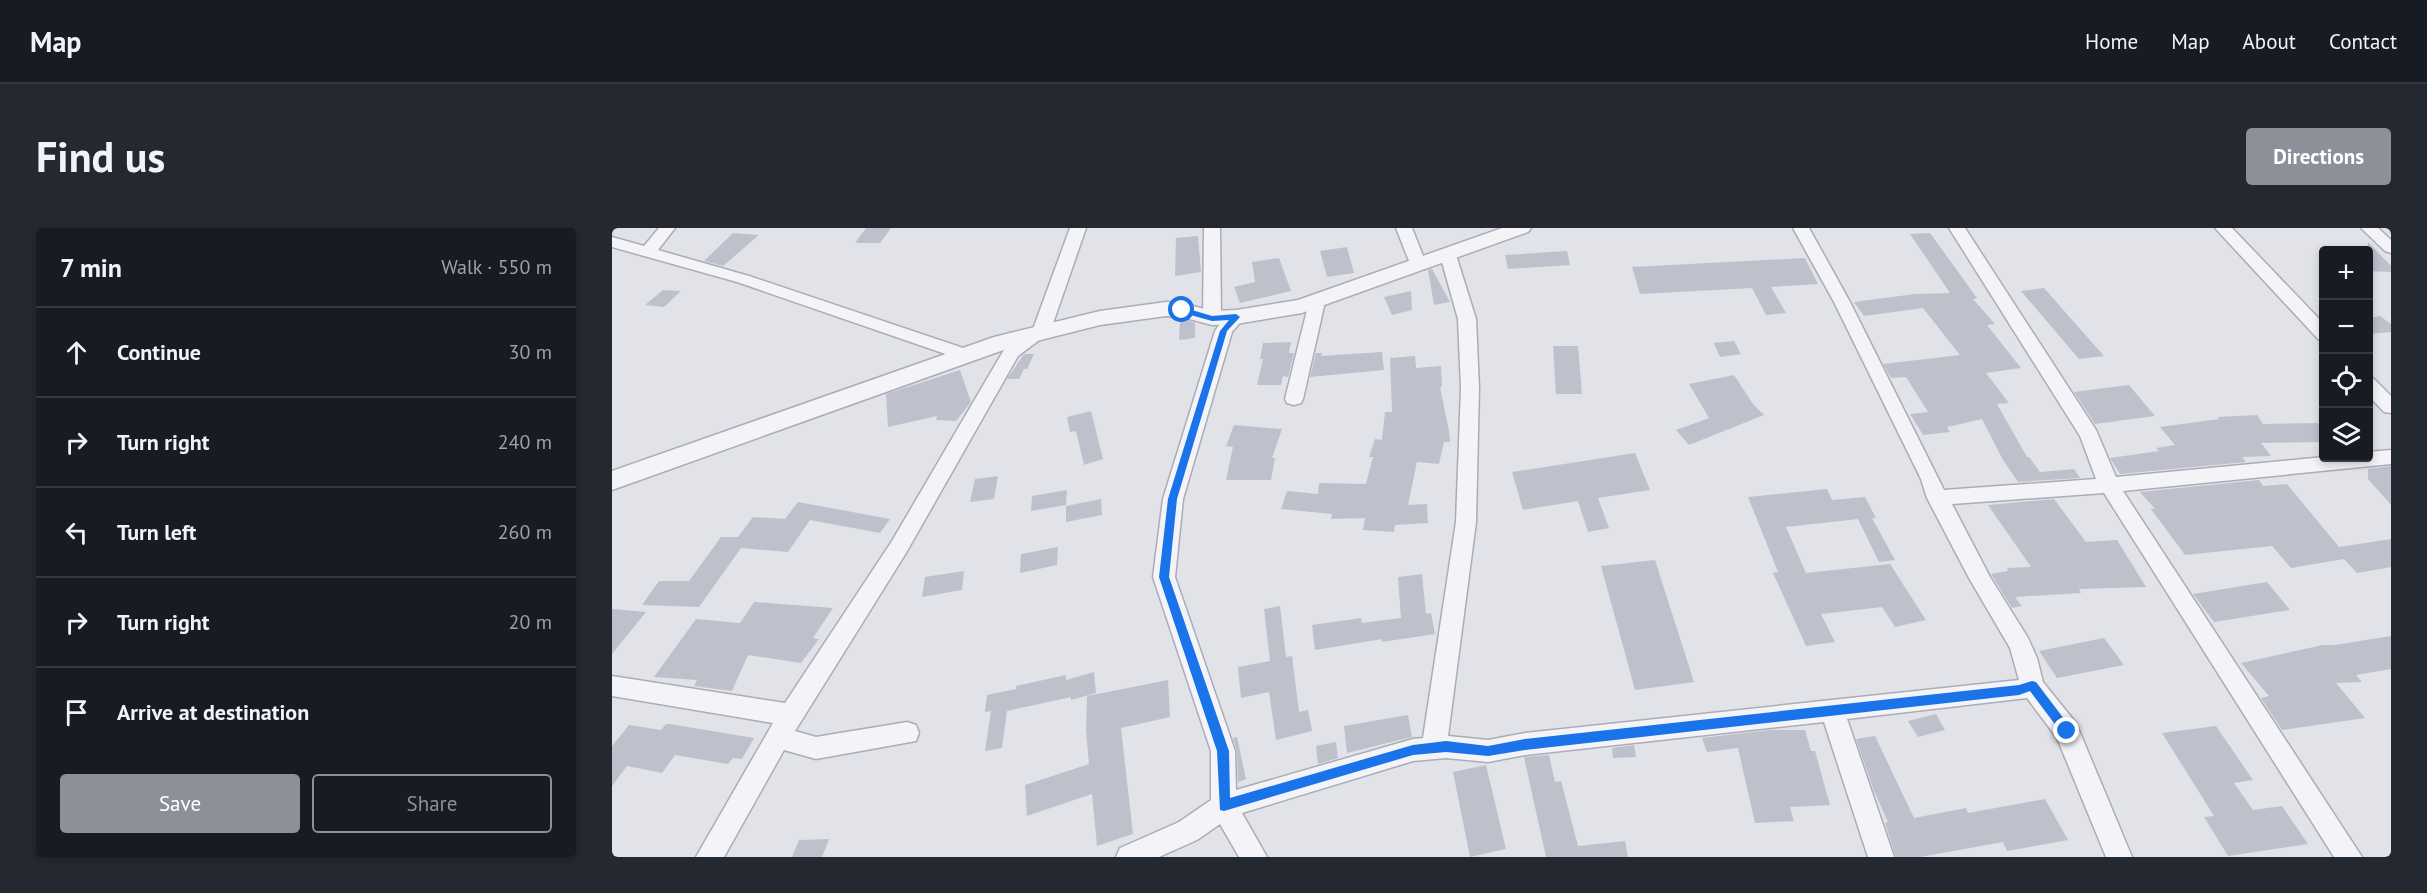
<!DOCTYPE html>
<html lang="en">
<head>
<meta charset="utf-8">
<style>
	:root { --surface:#171b24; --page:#242831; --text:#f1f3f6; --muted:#9ea1a6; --line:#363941; --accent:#8c9099 }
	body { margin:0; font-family:"PT Sans",sans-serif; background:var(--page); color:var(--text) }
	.controls { position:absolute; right:18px; top:18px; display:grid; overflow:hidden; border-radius:6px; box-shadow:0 3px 9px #0003 }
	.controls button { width:54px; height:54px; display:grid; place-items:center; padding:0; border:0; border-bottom:2px solid var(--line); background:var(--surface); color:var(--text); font:30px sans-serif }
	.stop { position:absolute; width:18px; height:18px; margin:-14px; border:4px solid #1a73e8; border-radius:50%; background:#fff }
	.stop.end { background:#1a73e8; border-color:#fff; box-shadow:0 2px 6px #0008 }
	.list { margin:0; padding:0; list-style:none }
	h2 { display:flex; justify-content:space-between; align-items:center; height:78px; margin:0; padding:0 24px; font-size:26px }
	h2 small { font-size:20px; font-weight:400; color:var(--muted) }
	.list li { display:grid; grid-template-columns:39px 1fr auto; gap:18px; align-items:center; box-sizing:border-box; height:90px; padding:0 24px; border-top:2px solid var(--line) }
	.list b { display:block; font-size:22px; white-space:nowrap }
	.list em { font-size:20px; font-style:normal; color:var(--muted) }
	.actions { display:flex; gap:12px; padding:18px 24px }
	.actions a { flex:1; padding:14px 0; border:2px solid var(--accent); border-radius:6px; text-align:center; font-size:21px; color:var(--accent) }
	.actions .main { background:var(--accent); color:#fff }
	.icon { flex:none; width:33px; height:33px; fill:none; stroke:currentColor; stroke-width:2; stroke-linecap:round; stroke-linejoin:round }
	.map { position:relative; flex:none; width:1779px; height:629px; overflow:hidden; border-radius:6px }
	header { display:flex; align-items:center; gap:36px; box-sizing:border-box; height:84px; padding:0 30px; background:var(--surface); border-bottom:2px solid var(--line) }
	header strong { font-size:28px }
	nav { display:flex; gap:33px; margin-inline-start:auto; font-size:21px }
	.intro { display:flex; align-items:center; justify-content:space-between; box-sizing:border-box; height:144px; padding:0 36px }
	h1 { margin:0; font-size:42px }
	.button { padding:15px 27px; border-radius:6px; background:var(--accent); color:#fff; font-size:21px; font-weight:700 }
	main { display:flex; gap:36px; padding:0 36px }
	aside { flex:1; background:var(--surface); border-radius:6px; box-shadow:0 3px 9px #0003 }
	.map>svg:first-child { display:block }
	.building { fill:#bec1cc }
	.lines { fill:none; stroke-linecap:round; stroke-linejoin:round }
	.minor-casing { stroke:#aaadb7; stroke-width:3 }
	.tertiary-casing { stroke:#aaadb7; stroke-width:3 }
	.minor { fill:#f4f4f8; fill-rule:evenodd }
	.tertiary { fill:#f4f4f8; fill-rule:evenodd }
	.route { fill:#1a73e8 }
</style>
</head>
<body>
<header>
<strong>Map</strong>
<nav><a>Home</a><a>Map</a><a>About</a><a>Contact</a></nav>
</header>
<div class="intro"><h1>Find us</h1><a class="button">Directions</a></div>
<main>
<aside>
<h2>7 min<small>Walk · 550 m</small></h2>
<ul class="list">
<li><svg class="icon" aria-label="ahead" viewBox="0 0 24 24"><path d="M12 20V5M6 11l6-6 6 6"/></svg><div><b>Continue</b></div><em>30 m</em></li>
<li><svg class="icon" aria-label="right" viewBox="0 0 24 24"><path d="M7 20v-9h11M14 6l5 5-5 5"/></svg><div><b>Turn right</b></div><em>240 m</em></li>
<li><svg class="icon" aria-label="left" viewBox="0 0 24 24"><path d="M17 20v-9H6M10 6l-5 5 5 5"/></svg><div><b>Turn left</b></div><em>260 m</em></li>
<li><svg class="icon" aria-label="right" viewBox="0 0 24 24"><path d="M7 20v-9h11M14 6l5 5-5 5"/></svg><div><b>Turn right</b></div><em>20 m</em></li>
<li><svg class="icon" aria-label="arrive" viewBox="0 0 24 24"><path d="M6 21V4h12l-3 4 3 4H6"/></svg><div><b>Arrive at destination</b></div></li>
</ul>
<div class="actions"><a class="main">Save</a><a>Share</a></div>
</aside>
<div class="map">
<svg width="1779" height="629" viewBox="0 0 1779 629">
	<rect width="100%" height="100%" fill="#e1e3e9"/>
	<!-- building -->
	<path class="building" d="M254,0h25l-11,15h-25z
		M121,5l26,2 -36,31 -19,-5z
		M1318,5l47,65 -4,1 22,25 -8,1 34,43 -35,5 23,30 -12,1 30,53h2l11,15 34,-3 6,9 -62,4 -15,-22 -21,-41 -35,8 3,5 -27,3 -13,-21 18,-2 -22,-35 -15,1 -8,-14 77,-9 -37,-47 -59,8 -10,-14 61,-8 35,-1 -40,-59z
		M586,8l3,36 -26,4 1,-38z
		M1756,14l23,24v6l-23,-1z
		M735,19l7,26 -27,4 -7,-26z
		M955,23l3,14 -62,4 -3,-14z
		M667,30l12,33 -51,12 -6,-16 21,-5 -3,-20z
		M1193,30l13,26 -47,3 15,26 -20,2 -14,-27 -112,6 -8,-27z
		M820,41l18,33 -16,3 -6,-35z
		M1432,60l60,68 -25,3 -58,-68z
		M51,62l18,1 -17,16 -19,-2z
		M799,63l1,19 -20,5 -8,-18z
		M1768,88l11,8v8l-23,2v-16z
		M574,92l9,3v15l-16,2 1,-19z
		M1122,113l7,13 -21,3 -6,-14z
		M679,114l-2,11h5l-6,24 -5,-1 -2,9h-24l6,-26h-3l3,-16z
		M941,118h25l4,48h-26z
		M770,124l2,18 -74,7 6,-24h6l-1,3z
		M412,126h10l-7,15h-3l-5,10h-12z
		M803,128l1,12 25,-2 1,21h-2l9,44 1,11h-6l-5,22 -22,-2 -9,43 19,-1 1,19 -33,2 -1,7 -31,-2 2,-12 -34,1 1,-5 -51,-5 6,-18 31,3 1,-11 47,1 7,-27h-4l6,-18 7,1 3,-28h7l-2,-54z
		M348,142l11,32 -15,19 -20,-1 1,-4 -49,11 -2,-33z
		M1122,147l19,29 11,11 -75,30 -13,-15 33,-12 -20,-34z
		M1517,157l26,31 -60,8 -21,-32z
		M479,183l12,48 -19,6 -8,-34 -6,1 -3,-15z
		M1645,187l6,9 55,-1 6,7v12l-63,1 10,13 -29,1 4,5 -126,12 -10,-16 49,-7 -3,-3 19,-3 -15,-18 59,-8 -2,-2z
		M622,197l48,4 -10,29h3l-4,22h-45l7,-33 -7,-1z
		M1023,225l15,37 -52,8 11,30 -21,4 -10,-31 -55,9 -11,-38z
		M1779,238v39l-23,-26v-10z
		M386,248l-4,23 -24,3 5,-23z
		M1647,252l4,6 24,-2 52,63 52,-8v28l-34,6 -13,-14 -53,9 -19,-22 -87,9 -34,-46h4l-15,-17z
		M1215,261l5,11 33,-3 11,21h-4l23,42 -16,2 -21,-43 -72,8 20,46 84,-9 36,56 -31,7 -13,-20 -61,7 14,28 -29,4 -33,-73 5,-1 -30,-75z
		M455,262l-1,15 -35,6 1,-15z
		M489,271l1,16 -36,7v-16z
		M1442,271l32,43 31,-2 29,47 -67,2 2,4 -66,4 7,9 -10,2 -21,-34 17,-3 -1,-3 24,-1 -43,-62z
		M186,274l92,17 -10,14 -70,-13 -22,32 -47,-4 -42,59 -57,-2 17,-24h30l32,-44h17l15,-20 32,2z
		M446,319l-1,18 -37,8 1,-19z
		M1043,332l39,122 -59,8 -34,-124z
		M352,343l-2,19 -40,7 3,-20z
		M810,346l4,40 5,-1 4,21 -53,8v-3l-67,11 -3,-25 49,-7 1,5 39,-5 -3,-41z
		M1655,354l23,28 -76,12 -21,-28z
		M142,374l79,6 -20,30 6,1 -18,24 -53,-8 -16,36 -38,-5 3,-6 -43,-3 42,-58 44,4z
		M668,378l6,51 6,-1 7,56 9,-2 4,21 -36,9 -7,-48 -28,6 -3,-31 32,-6 -6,-52z
		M0,381l34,3 -34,42z
		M1779,408v33l-35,6 6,7 -26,1 29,35 -83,12 -21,-32 8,-2 -28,-33 82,-18h12z
		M1492,410l20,27 -67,13 -18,-27z
		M482,444l2,21 -25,7v-3l-64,14 -5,37 -17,3 6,-40 -6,1 2,-17 29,-6v-3l50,-11v5z
		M556,452l2,37 -49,11 12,106 -36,12 -5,-52 -65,22 -2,-31 64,-21 -3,-34 1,-34z
		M1324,486l9,16 -27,7 -10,-16z
		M796,487l4,22 -65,16 -3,-27z
		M54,496h4l84,14 -12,21 -9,-1 -5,6 -53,-9 -13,18 -35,-7 -15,20v-40l17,-21 32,5z
		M1604,498l37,54 -19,3 19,27 29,-4 26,38 -80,12 -24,-39 10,-1 -52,-83z
		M1158,502h35l6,21h4l15,54 -40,2 4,14 -39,2 -17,-75 -31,4 -5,-14z
		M1263,508l39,82 52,-10 2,5 77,-14 23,41 -61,11 -4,-9 -83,15h-24l-11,-34 3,-1 -14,-31 -18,-52z
		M625,509l9,42 -8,3 -1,-31 -4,-13z
		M724,514l2,16 -20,6 -2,-18z
		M1022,517l2,12 -23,1 -1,-10z
		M937,527l6,27 6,-1 17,65 47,-5 3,16h-82l-22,-100z
		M874,537l20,84 -36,8 -17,-85z
		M217,611l-7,18h-30l7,-17z"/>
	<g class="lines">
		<defs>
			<path id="minor" d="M47,0h16l-17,22 91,26 223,75 3,4 -3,4h-12l-223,-77 -125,-35v-10l32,9z
				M458,0h16l-36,104 -32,24 -112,197 -111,178 21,6 91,-15 9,3 3,8 -3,8 -100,18 -32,-9 -60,107h-28l77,-134 -161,-27v-20l173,27 107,-162 113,-193 28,-19z
				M592,0h16l1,90 -3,4h-12l-3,-4z
				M784,0h16l15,38 -2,3h-12l-2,-3z
				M1181,0h16l41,74 94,188 152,-11 -16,-43 -131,-208h16l131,202 20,47 208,-20 44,1v-6l23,-2v14l-268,27 239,366h-28l-230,-364 -152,11 38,73 38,61 9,20 6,24 33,41 56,134h-26l-49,-119 -30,-40 -180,21 47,138h-26l-44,-135 -299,33 -37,7 -42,-4 -33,3 -171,52 25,44h-28l-19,-33 -23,16 -38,17h-43l4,-9 59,-26 32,-22v-49l-58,-174 10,-78 52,-168c7,-10 14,-21 27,-18l3,4 -13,15 -49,167 -8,78 60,174 1,39 177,-51 10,-1 33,-216 5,-134 -3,-69 -18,-64 8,-5 8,5 20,64 3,69 -3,134 -28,214 40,4 37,-7 494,-53 -9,-32 -41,-70 -42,-80 -6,-19 -87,-177z
				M1603,0h17l92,96v16l-6,-1z
				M1749,0h17l13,12v13l-6,-2z
				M705,69l6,1 2,4 -22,97 -2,4 -7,2 -7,-2 -2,-4 24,-97 2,-4z
				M1756,149l6,2 17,17v17l-7,-1 -16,-17z"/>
			<path id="tertiary" d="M890,0h29l-3,4 -226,81 -66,11 -24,1 -30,-8 -16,-1 -66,9 -91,23 -397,142v-19l382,-134 106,-26 66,-9 16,1 30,8 24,-1 62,-10z"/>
		</defs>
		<!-- minor casing -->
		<use href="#minor" class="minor-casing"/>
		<!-- tertiary casing -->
		<use href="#tertiary" class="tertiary-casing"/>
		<!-- minor -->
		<use href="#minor" class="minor"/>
		<!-- tertiary -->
		<use href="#tertiary" class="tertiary"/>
	</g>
	<!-- route -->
	<path class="route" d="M570,79l30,9 24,-2 4,3 -13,14 -50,168 -8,78 60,174 1,47 183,-53 33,-4 42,5 37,-7 494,-54 13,-4 4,1 35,46v7h-8l-33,-44 -11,4 -494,55 -37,6 -42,-4 -33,3 -189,56 -4,-1 -3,-59 -58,-174 9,-78 52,-168 9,-11 -17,1 -32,-9 -1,-2z"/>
</svg>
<div class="controls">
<button>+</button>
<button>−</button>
<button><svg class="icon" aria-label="locate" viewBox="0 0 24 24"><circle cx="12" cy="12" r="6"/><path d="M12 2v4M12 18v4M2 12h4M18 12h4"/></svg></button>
<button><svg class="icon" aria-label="layers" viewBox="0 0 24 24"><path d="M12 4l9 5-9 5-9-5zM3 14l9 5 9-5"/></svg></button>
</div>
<div class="stop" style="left:570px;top:82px"></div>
<div class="stop end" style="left:1455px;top:503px"></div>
</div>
</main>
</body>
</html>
